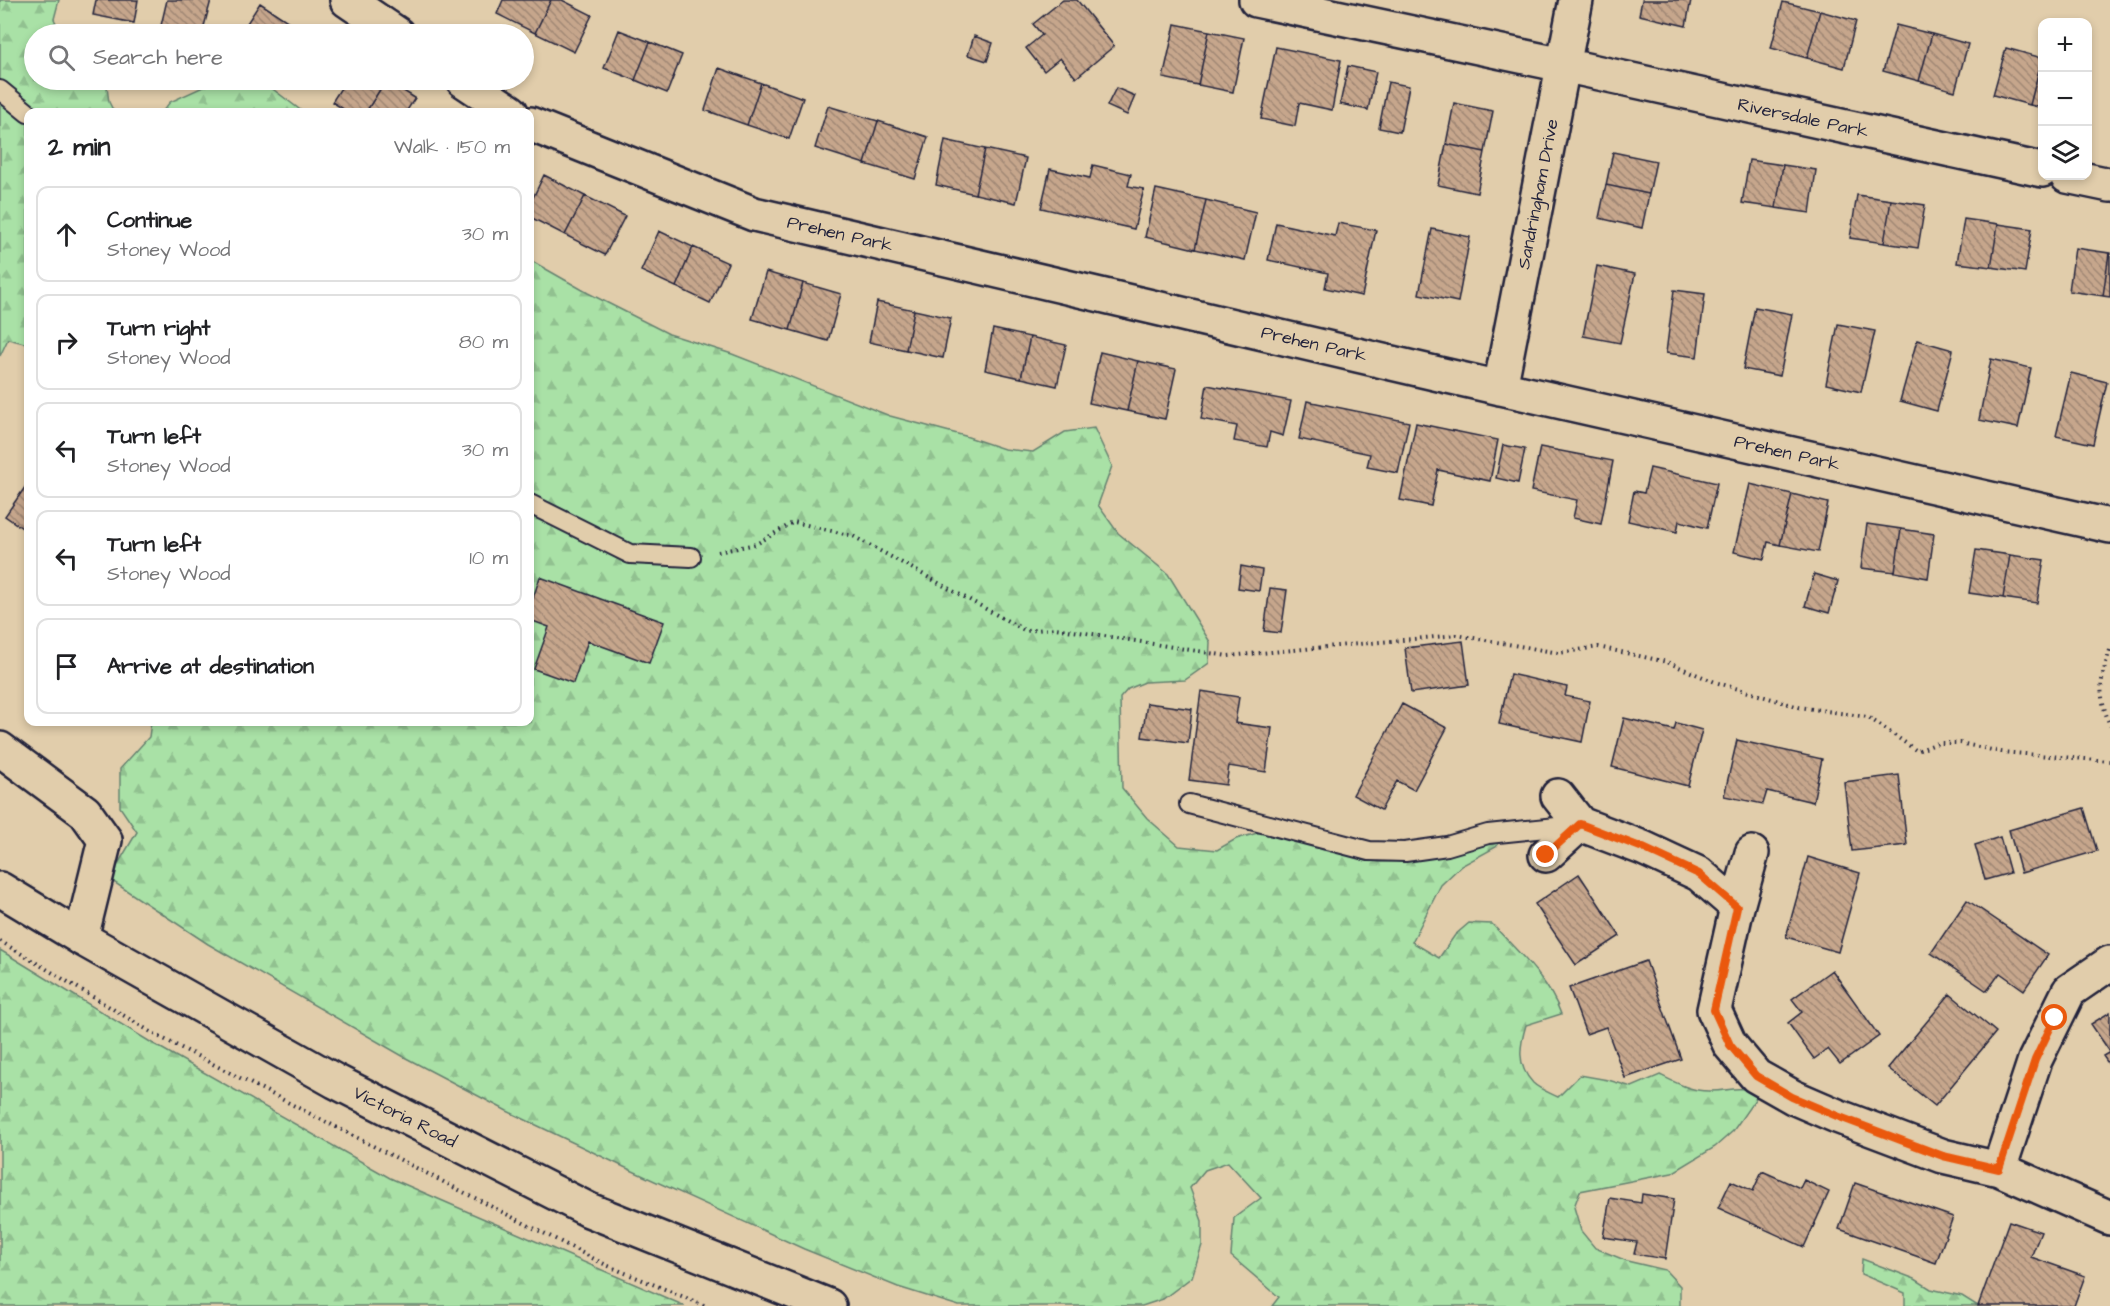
<!DOCTYPE html>
<html lang="en">
<head>
<meta charset="utf-8">
<style>
	:root { --surface:#fff; --page:#f6f6f6; --text:#202124; --muted:#757577; --line:#e0e0e0 }
	body { margin:0; font-family:"Architects Daughter",sans-serif; background:var(--page); color:var(--text) }
	.controls { position:absolute; right:18px; top:18px; display:grid; overflow:hidden; border-radius:12px; box-shadow:0 3px 9px #0003 }
	.controls button { width:54px; height:54px; display:grid; place-items:center; padding:0; border:0; border-bottom:2px solid var(--line); background:var(--surface); color:var(--text); font:30px sans-serif }
	.stop { position:absolute; width:18px; height:18px; margin:-14px; border:4px solid #ea580c; border-radius:50%; background:#fff }
	.stop.end { background:#ea580c; border-color:#fff; box-shadow:0 2px 6px #0008 }
	.list { margin:0; padding:0; list-style:none }
	h2 { display:flex; justify-content:space-between; align-items:center; height:78px; margin:0; padding:0 24px; font-size:26px }
	h2 small { font-size:20px; font-weight:400; color:var(--muted) }
	.list li { display:grid; grid-template-columns:39px 1fr auto; gap:18px; align-items:center; box-sizing:border-box; height:96px; margin:0 12px 12px; padding:0 12px; border:2px solid var(--line); border-radius:12px }
	.list b { display:block; font-size:22px; white-space:nowrap }
	.list p { margin:0; font-size:20px; white-space:nowrap; color:var(--muted) }
	.list em { font-size:20px; font-style:normal; color:var(--muted) }
	.icon { flex:none; width:33px; height:33px; fill:none; stroke:currentColor; stroke-width:2; stroke-linecap:round; stroke-linejoin:round }
	.map { position:relative; flex:none; width:2110px; height:1306px; overflow:hidden }
	.search { position:absolute; background:var(--surface); box-shadow:0 3px 9px #0003; left:24px; top:24px; width:510px; height:66px; display:flex; align-items:center; gap:15px; box-sizing:border-box; padding:0 21px; border-radius:33px; color:var(--muted); font-size:22px }
	.panel { position:absolute; background:var(--surface); box-shadow:0 3px 9px #0003; left:24px; top:108px; width:510px; height:618px; border-radius:12px }
	.map>svg:first-child { display:block }
	.forest { fill:url(#forest-firs); stroke:#668270; stroke-width:1.5 }
	.building { fill:url(#building-back-hatch); stroke:#22223b; stroke-width:1.5 }
	.lines { fill:none; stroke-linecap:round; stroke-linejoin:round }
	.lane-casing { stroke:#22223b; stroke-width:22 }
	.street-casing { stroke:#22223b; stroke-width:38 }
	.highway-casing { stroke:#22223b; stroke-width:38 }
	.path { stroke:#22223b; stroke-width:4; stroke-dasharray:1.5 4.5; stroke-linecap:butt }
	.lane { stroke:#e1cdab; stroke-width:18 }
	.street { stroke:#e1cdab; stroke-width:33 }
	.highway { stroke:#e1cdab; stroke-width:33 }
	.route { stroke:#ea580c; stroke-width:8 }
	.labels { text-anchor:middle; dominant-baseline:central; stroke-width:6; stroke-linejoin:round; paint-order:stroke }
	.street-label { font-size:18px; fill:#22223b; stroke:#e1cdab }
</style>
</head>
<body>
<div class="map">
<svg width="2110" height="1306" viewBox="0 0 2110 1306">
	<defs>
		<pattern id="forest-firs" width="22" height="20" patternUnits="userSpaceOnUse" patternTransform="scale(1.5)"><rect width="22" height="20" fill="#a9e1a6"/><path d="M5 1l3.5 6h-7zM16 11l3.5 6h-7z" fill="#91c190"/></pattern>
		<pattern id="building-back-hatch" width="6" height="6" patternUnits="userSpaceOnUse" patternTransform="scale(1.5)"><rect width="6" height="6" fill="#c6a68c"/><path d="M-1 5l2 2M0 0l6 6M5-1l2 2" fill="none" stroke="#a08774"/></pattern>
	</defs>
	<rect width="100%" height="100%" fill="#e1cdab"/>
	<filter id="ink" filterUnits="userSpaceOnUse"><feTurbulence type="fractalNoise" baseFrequency=".0167" numOctaves="2"/><feDisplacementMap in="SourceGraphic" scale="12" xChannelSelector="R" yChannelSelector="G"/><feConvolveMatrix kernelMatrix="1 2 1 2 8 2 1 2 1" color-interpolation-filters="sRGB"/></filter>
	<g filter="url(#ink)">
		<!-- forest -->
		<path class="forest" d="M0,0h59l-5,19 8,15h-28v46h72l3,22 5,10h-86v232l-20,-5 -8,17z
			M216,81l54,6 33,25h-141l8,-10z
			M530,260l58,33 81,41 63,20 158,62 75,20 39,13 29,3 32,-20 29,-4 18,38 -14,39 20,28 50,41 42,68 -1,21 -24,17 -40,2 -17,7 -8,9 2,90 25,30 32,28 38,4 19,-11 25,-7 118,30 23,-1 24,-5 82,-24 -12,15 -35,19 -20,19 -29,57 27,16 16,-23 14,-12 23,1c25,27 56,54 69,90l-35,11c-6,20 -10,40 7,58 6,6 17,10 25,14l22,-22 28,5 24,7 28,-12c16,8 31,16 49,16 20,1 31,-8 49,4l-25,36 -18,16 -43,26 -92,18 -6,16 7,24 14,17 32,13 38,9 15,16v20h-408l7,-9 -48,-41 3,-38 27,-20 -33,-36 -23,8 -15,18 12,33v24l-10,32 -29,22 -21,7h-183l-61,-19 -94,-38 -180,-82 -117,-56 -101,-53 -198,-114 -99,-65 28,-47 -17,-25v-38l29,-32 2,-15h379z
			M0,950l152,93 238,135 295,128h-685z
			M1862,1259l53,20 16,10 31,7 16,10h-73v-13l-44,-19z"/>
		<!-- building -->
		<path class="building" d="M96,0h42l-4,23 -41,-8z
			M167,0h44l-9,34h-43z
			M503,0h48l-16,33 -38,-19z
			M551,0h11l30,15 -18,37 -39,-19z
			M1063,0h14l37,46 -38,32 -16,-20 -16,13 -18,-23 16,-13 -9,-11z
			M1642,0h49l-5,26 -47,-11z
			M1783,2l37,9 -13,47 -36,-10z
			M260,3l32,21 -6,10h-46z
			M1820,11l36,10 -12,47 -37,-10z
			M292,24l15,10h-21z
			M1175,24l34,7 -11,54 -35,-7z
			M1896,25l36,9 -13,47 -36,-10z
			M619,30l31,12 -15,38 -31,-12z
			M1209,31l35,7 -11,54 -35,-7z
			M1932,34l36,10 -13,47 -36,-10z
			M974,36l19,7 -6,18 -19,-6z
			M650,42l32,13 -15,38 -32,-13z
			M1276,47l65,13 -9,50 -33,-7 -4,23 -34,-7z
			M2006,48l36,10 -12,47 -37,-10z
			M2042,58v50l-12,-3z
			M1348,66l28,6 -8,38 -28,-6z
			M719,68l42,15 -14,42 -42,-15z
			M346,80h40l-20,32h-18l-16,-10z
			M386,80l29,18 -9,14h-40z
			M1388,82l21,4 -9,46 -21,-4z
			M761,83l42,15 -14,41 -42,-14z
			M1116,88l19,8 -8,19 -20,-9z
			M1454,103l39,8 -8,41 -39,-8z
			M828,106l50,15 -13,43 -50,-16z
			M878,121l50,16 -13,42 -50,-15z
			M945,140l40,9 -10,45 -39,-9z
			M1446,144l39,8 -8,41 -39,-8z
			M985,149l41,9 -10,45 -41,-9z
			M1613,152l43,9 -7,33 -43,-9z
			M1749,160l34,5 -7,43 -34,-5z
			M1093,165l38,9 -3,12 16,3 -10,40 -93,-21 9,-39 40,9z
			M1783,165l33,5 -6,43 -34,-5z
			M544,175l41,21 -20,39 -35,-18v-13z
			M1606,185l43,9 -7,34 -43,-10z
			M1156,189l50,11 -11,49 -50,-12z
			M1857,195l34,5 -7,43 -34,-5z
			M585,196l40,20 -20,39 -40,-20z
			M1206,200l50,12 -11,48 -50,-11z
			M1891,200l34,5 -7,43 -34,-5z
			M1964,219l34,5 -7,43 -34,-4z
			M1276,223l59,13 3,-13 38,7 -14,66 -37,-8 3,-15 -60,-13z
			M1998,224l34,5 -7,43 -34,-5z
			M1432,229l38,8 -12,65 -39,-8z
			M659,231l34,16 -17,40 -35,-16z
			M693,247l35,16 -18,40 -34,-16z
			M2075,248l34,5 -6,43 -34,-5z
			M2109,253h1v44l-7,-1z
			M1597,266l38,8 -15,69 -37,-7z
			M766,272l37,11 -13,47 -38,-11z
			M803,283l38,11 -13,47 -38,-11z
			M1674,290l31,4 -8,63 -31,-4z
			M877,302l37,8 -8,40 -37,-8z
			M1755,307l37,7 -12,62 -37,-7z
			M914,310l37,8 -8,40 -37,-8z
			M1838,324l37,7 -14,61 -35,-8z
			M993,329l37,8 -9,41 -36,-8z
			M1030,337l36,8 -9,41 -36,-8z
			M1917,340l36,10 -16,61 -37,-10z
			M1100,352l38,9 -11,50 -38,-8z
			M1991,359l40,9 -13,60 -39,-8z
			M1138,361l38,8 -11,50 -38,-8z
			M2071,373l36,9 -14,62 -37,-8z
			M1207,385l84,16 -8,35 -13,-4 -3,15 -33,-6 3,-15 -36,-7z
			M1307,401l102,21 -11,51 -31,-6 3,-13 -71,-15z
			M1416,423l82,17 -8,41 -52,-11 -7,36 -31,-6z
			M1503,445l22,4 -7,34 -22,-5z
			M1540,447l73,14 -12,63 -28,-6 4,-18 -46,-9z
			M1650,468l67,15 -10,45 -28,-7 -2,11 -49,-11 6,-30 10,2z
			M28,483v49l-23,-16z
			M1750,484l42,10 -12,51 -12,-3 -4,17 -30,-7z
			M1792,494l36,9 -10,49 -38,-7z
			M1867,524l34,5 -6,43 -34,-4z
			M1901,529l33,5 -6,44 -33,-6z
			M1976,550l34,5 -7,43 -34,-5z
			M2010,555l34,5 -7,43 -34,-5z
			M1241,566l21,4 -3,21 -21,-3z
			M1814,574l24,7 -9,32 -24,-7z
			M540,577l124,45 -15,41 -61,-22 -15,42 -39,-14 15,-42 -19,-7v-13z
			M1270,588l17,2 -6,43 -17,-2z
			M1463,641l6,44 -58,8 -6,-45z
			M1510,674l57,13 -2,9 25,5 -8,41 -83,-18z
			M1201,691l38,6 -4,26 37,5 -6,44 -37,-6 -3,19 -37,-5z
			M1147,703l45,6 -4,34 -46,-6z
			M1402,704l45,24 -33,62 -17,-9 -16,29 -28,-15z
			M1624,718l50,12 2,-7 26,7 -14,56 -76,-19z
			M1737,740l85,19 -9,43 -46,-11 -4,13 -39,-8z
			M1899,775l8,70 -55,6 -8,-69z
			M2084,808l13,43 -76,22 -12,-43z
			M2000,837l10,36 -25,7 -10,-35z
			M1808,857l52,16 -22,79 -52,-15z
			M1579,874l41,62 -44,29 -41,-61z
			M1967,900l81,55 -24,35 -24,-17 -13,18 -56,-38z
			M1646,961l35,98 -56,19 -19,-51 -20,7 -17,-46z
			M1832,970l47,66 -39,28 -12,-15 -14,10 -26,-36 14,-11 -10,-13z
			M1950,994l46,38 -61,74 -47,-38z
			M2110,1012v54l-7,-10 7,-4 -19,-28z
			M1762,1171l38,17 4,-8 25,12 -25,55 -86,-39 13,-27 22,10z
			M1855,1183l98,34 -17,46 -97,-34z
			M1642,1194l32,5 -9,60 -31,-5 3,-12 -34,-5 7,-39 31,5z
			M2009,1221l32,11 -10,25 54,19 -11,30h-96z"/>
		<g class="lines">
			<defs>
				<path id="lane" d="M0,90l28,23
					M530,504l100,50 61,3
					M1189,804l180,47 36,1 42,-6 41,-12 88,-9"/>
				<path id="street" d="M347,0l50,34
					M1256,0l307,65 479,105
					M463,80l48,32
					M530,124l224,90 689,161 667,151
					M2067,176l43,9
					M1500,388l76,-388
					M0,749l85,63 20,28 -24,98
					M1558,796l22,28 63,24 56,26 38,33 -23,103 16,35 26,31 37,21 44,19 106,40 56,13 111,49
					M1546,855l34,-31
					M1737,907l15,-54
					M1999,1169l36,-109 34,-69 41,-28"/>
				<path id="highway" d="M0,889l81,49 254,143 254,129 240,96"/>
			</defs>
			<!-- lane casing -->
			<use href="#lane" class="lane-casing"/>
			<!-- street casing -->
			<use href="#street" class="street-casing"/>
			<!-- highway casing -->
			<use href="#highway" class="highway-casing"/>
			<!-- path -->
			<path class="path" d="M718,552l38,-8 38,-22 59,14 173,95 29,-3 173,28 229,-21 102,18 39,-6 69,15 48,20 84,25 69,10 49,34 21,-8h22l41,9 109,9
				M2110,650c-11,34 -12,42 0,76
				M0,941l156,94 450,230 100,41"/>
			<!-- lane -->
			<use href="#lane" class="lane"/>
			<!-- street -->
			<use href="#street" class="street"/>
			<!-- highway -->
			<use href="#highway" class="highway"/>
		</g>
	</g>
	<g class="lines" filter="url(#ink)">
		<!-- route -->
		<path class="route" d="M1546,855l34,-31 63,24 56,26 38,33 -23,103 16,35 26,31 36,21 45,19 106,40 56,13 36,-109 20,-42"/>
	</g>
	<g class="labels">
		<!-- street labels -->
		<g class="street-label">
			<text transform="translate(1803 118) rotate(12)">Riversdale Park</text>
			<text transform="translate(1538 194) rotate(-79)">Sandringham Drive</text>
			<text transform="translate(840 234) rotate(13)">Prehen Park</text>
			<text transform="translate(1314 344) rotate(13)">Prehen Park</text>
			<text transform="translate(1787 453) rotate(13)">Prehen Park</text>
			<text transform="translate(405 1117) rotate(27)">Victoria Road</text>
		</g>
	</g>
</svg>
<div class="controls">
<button>+</button>
<button>−</button>
<button><svg class="icon" aria-label="layers" viewBox="0 0 24 24"><path d="M12 4l9 5-9 5-9-5zM3 14l9 5 9-5"/></svg></button>
</div>
<div class="stop" style="left:2055px;top:1018px"></div>
<div class="stop end" style="left:1546px;top:855px"></div>
<div class="search"><svg class="icon" aria-label="search" viewBox="0 0 24 24"><circle cx="10" cy="10" r="6"/><path d="M15 15l6 6"/></svg>Search here</div>
<section class="panel">
<h2>2 min<small>Walk · 150 m</small></h2>
<ul class="list">
<li><svg class="icon" aria-label="ahead" viewBox="0 0 24 24"><path d="M12 20V5M6 11l6-6 6 6"/></svg><div><b>Continue</b><p>Stoney Wood</p></div><em>30 m</em></li>
<li><svg class="icon" aria-label="right" viewBox="0 0 24 24"><path d="M7 20v-9h11M14 6l5 5-5 5"/></svg><div><b>Turn right</b><p>Stoney Wood</p></div><em>80 m</em></li>
<li><svg class="icon" aria-label="left" viewBox="0 0 24 24"><path d="M17 20v-9H6M10 6l-5 5 5 5"/></svg><div><b>Turn left</b><p>Stoney Wood</p></div><em>30 m</em></li>
<li><svg class="icon" aria-label="left" viewBox="0 0 24 24"><path d="M17 20v-9H6M10 6l-5 5 5 5"/></svg><div><b>Turn left</b><p>Stoney Wood</p></div><em>10 m</em></li>
<li><svg class="icon" aria-label="arrive" viewBox="0 0 24 24"><path d="M6 21V4h12l-3 4 3 4H6"/></svg><div><b>Arrive at destination</b></div></li>
</ul>
</section>
</div>
</body>
</html>
